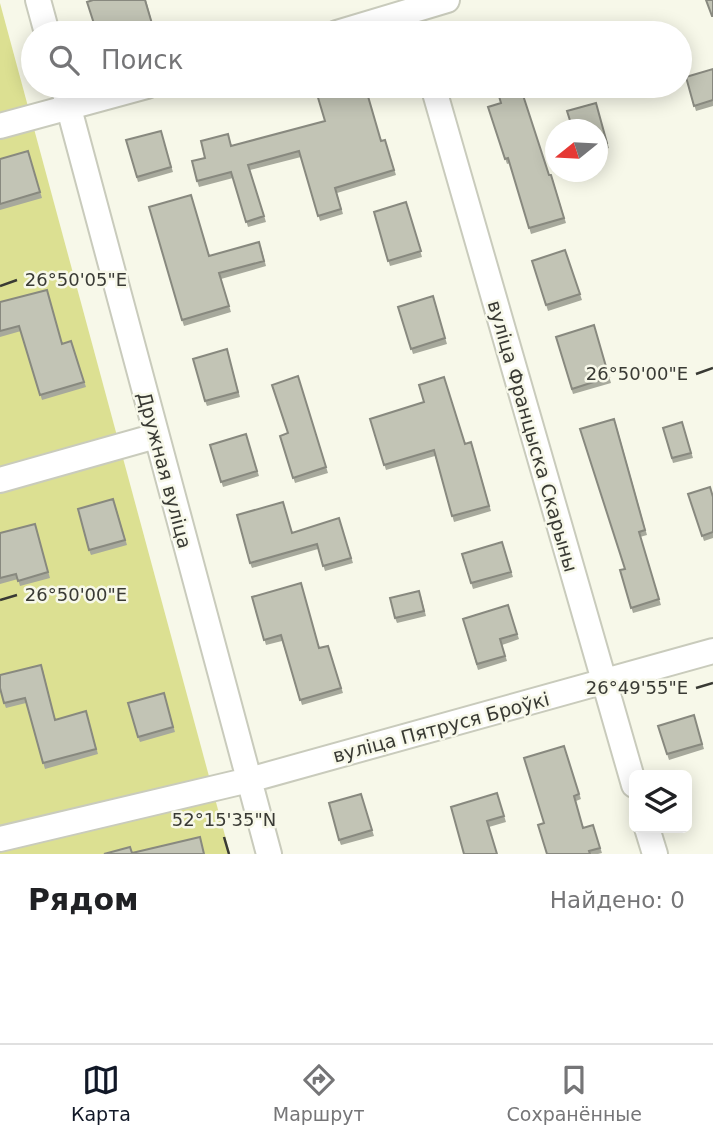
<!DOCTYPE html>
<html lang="ru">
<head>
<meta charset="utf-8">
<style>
	:root { --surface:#fff; --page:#f2f2f2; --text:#202124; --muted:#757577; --line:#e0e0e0; --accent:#111827 }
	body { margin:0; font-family:"DejaVu Sans",sans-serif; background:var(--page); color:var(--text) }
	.controls { position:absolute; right:21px; bottom:21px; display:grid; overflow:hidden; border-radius:10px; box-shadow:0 4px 18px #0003 }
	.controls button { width:63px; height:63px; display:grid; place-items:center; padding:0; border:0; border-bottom:2px solid var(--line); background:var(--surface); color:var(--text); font:35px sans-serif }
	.compass { position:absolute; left:545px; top:119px; width:63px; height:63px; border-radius:50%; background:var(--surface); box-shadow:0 4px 18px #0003; rotate:252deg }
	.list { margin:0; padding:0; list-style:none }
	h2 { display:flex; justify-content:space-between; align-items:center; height:91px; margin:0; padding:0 28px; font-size:30px }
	h2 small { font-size:23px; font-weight:400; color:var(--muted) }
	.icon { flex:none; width:38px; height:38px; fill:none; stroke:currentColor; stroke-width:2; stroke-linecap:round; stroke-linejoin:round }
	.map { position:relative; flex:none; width:713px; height:854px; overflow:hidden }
	.search { position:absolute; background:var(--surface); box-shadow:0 4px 18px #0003; left:21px; right:21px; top:21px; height:77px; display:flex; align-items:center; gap:18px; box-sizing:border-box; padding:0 24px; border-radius:38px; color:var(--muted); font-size:26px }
	.sheet { height:189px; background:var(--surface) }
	nav { display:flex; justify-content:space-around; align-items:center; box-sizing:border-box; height:98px; border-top:2px solid var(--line); background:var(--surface); font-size:19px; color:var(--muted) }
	nav a { display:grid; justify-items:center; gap:4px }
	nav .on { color:var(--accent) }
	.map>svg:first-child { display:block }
	.green { fill:#dce092 }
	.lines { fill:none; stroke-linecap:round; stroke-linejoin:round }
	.street-casing { stroke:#c9cbbc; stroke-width:28 }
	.street { stroke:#fff; stroke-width:24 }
	.wall { fill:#a7a99c }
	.building { fill:#c2c4b5; stroke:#88897f; stroke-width:2 }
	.ticks { fill:none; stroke:#393a34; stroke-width:2.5 }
	.labels { text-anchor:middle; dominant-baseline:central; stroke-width:5; stroke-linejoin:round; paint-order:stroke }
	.street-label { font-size:19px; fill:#393a34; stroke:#f7f8e9 }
	.ticks-label { font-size:18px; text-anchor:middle; fill:#393a34; stroke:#f7f8e9; stroke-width:5; stroke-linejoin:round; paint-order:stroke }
</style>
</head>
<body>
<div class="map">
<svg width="713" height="854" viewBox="0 0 713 854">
	<rect width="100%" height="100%" fill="#f7f8e9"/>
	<!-- green -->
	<path class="green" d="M0,3l230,851h-230z"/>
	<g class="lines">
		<defs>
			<path id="street" d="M38,0l9,33
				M337,33l110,-33
				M63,86l206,768
				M433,86l201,699
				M0,126l147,-40
				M0,480l156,-44
				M647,828l8,26
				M0,839l249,-59 464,-129"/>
		</defs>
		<!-- street casing -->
		<use href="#street" class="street-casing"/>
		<!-- street -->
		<use href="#street" class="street"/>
	</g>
	<!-- wall -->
	<path class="wall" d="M146,0l9,33h-58z
		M713,69v37l-17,5 -10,-34z
		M596,103l13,45 -11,4v-22z
		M488,107l65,73 13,43 -35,11 -21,-71 -3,1z
		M161,131l12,41 -35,10 -12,-42z
		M385,140l11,35 -59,18 6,21 -23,7 -19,-64 -51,13 16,52 -18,5 -15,-49 -34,9 -2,-6 8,-23 27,-12 149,-5z
		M28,151l14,47 -42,12v-51z
		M406,202l16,55 -32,9 -16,-54z
		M261,247l5,19 -45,13 10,33 -47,14 -2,-6 27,-64z
		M565,250l17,50 -34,11 -16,-50z
		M433,296l14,48 -34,10 -15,-47z
		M0,302l62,42 9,-3 15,46 -44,13 -21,-69 -21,6z
		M594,325l17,58 -38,11 -17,-57z
		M227,349l13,48 -33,9 -2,-5z
		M298,376l30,97 -33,10 -15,-47 8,-3z
		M370,419l95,25 8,4 18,63 -37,11 -19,-66 -49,14z
		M682,422l11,36 -20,5 -10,-35z
		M616,424l31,111 -7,2 21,68 -28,8 -13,-43 5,-1z
		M246,434l13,42 -36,11 -13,-42z
		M688,494l25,3v41l-9,3z
		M115,504l12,41 -36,10 -2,-5z
		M339,518l14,45 -28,8 -7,-22 -66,19 -2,-5 42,-30z
		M35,524l15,54 -30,8 -2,-7 -18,5v-51z
		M502,542l11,35 -40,12 -11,-35z
		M421,596l5,20 -29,7 -2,-5z
		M252,597l67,51 9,-2 15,47 -41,12 -20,-64 -16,4z
		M508,605l11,34 -17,6 5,16 -29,9 -15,-51z
		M43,670l12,50 31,-9 12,43 -53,15 -19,-66 -20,5 -2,-5z
		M164,693l11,39 -35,10 -2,-5z
		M694,715l10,34 -35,11 -11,-34z
		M564,746l17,53 -5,2 7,27 10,-3 9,28 -4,1h-51l-3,-31z
		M497,793l9,29 -17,5 -25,27z
		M361,794l13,42 -33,9 -2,-5z"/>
	<!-- building -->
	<path class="building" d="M93,0h52l8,27 -19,6h-37l-10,-31z
		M706,0h7v16h-1z
		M512,29l1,4h-15z
		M713,69v31l-19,6 -8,-29z
		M332,86h33l16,55 4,-1 9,30 -59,18 6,21 -23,7 -19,-65 -51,14 16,51 -18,6 -15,-50 -34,9 -5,-20 13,-3 -4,-17 27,-7 3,12 94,-25 -9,-30z
		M496,86h24l29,89h2l13,43 -35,10 -21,-70 -3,1 -17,-52 13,-4z
		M596,103l11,40 -9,3v-16h-25l-6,-19z
		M161,131l10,36 -34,10 -11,-37z
		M28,151l12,41 -40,12v-45z
		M191,195l18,61 50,-14 5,19 -45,12 10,33 -47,14 -33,-113z
		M406,202l15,49 -33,10 -14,-49z
		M565,250l15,44 -34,11 -14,-44z
		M47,290l15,54 9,-3 13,41 -44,13 -21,-69 -19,5v-29z
		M433,296l12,42 -34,11 -13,-42z
		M594,325l15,52 -37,12 -16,-52z
		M227,349l11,43 -33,9 -12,-42z
		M298,376l28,91 -33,11 -13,-42 8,-3 -16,-48z
		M444,377l21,67 6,-2 18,64 -37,10 -18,-66 -50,15 -14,-46 54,-17 -5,-17z
		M614,419l31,111 -6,2 20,67 -28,9 -11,-38 5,-1 -45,-140z
		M682,422l9,31 -19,5 -9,-30z
		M246,434l11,37 -36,11 -11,-37z
		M710,487l3,10v35l-11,4 -14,-42z
		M113,499l12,41 -36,10 -11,-41z
		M283,502l9,31 47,-15 12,40 -28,8 -6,-22 -67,19 -13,-48z
		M35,524l13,48 -30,9 -2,-7 -16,4v-45z
		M502,542l9,30 -40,11 -9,-29z
		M301,583l18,65 9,-2 13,42 -41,12 -19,-65 -17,5 -12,-43z
		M419,591l5,20 -29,7 -5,-20z
		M508,605l9,29 -17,5 5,17 -28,8 -14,-45z
		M41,665l14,55 31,-9 10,38 -53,14 -18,-65 -21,5 -4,-15v-13z
		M164,693l9,34 -35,10 -10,-34z
		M694,715l8,29 -35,10 -9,-28z
		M564,746l15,48 -5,2 9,32 10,-3 7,23 -11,3 1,3h-43l-9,-29 6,-2 -20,-65z
		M497,793l7,23 -17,5 10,33h-33l-13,-47z
		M361,794l11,36 -33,10 -10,-37z
		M200,837l4,17h-100l26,-7 2,6z"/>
	<!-- ticks -->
	<path class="ticks" d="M0,286l17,-6M696,374l17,-6M0,600l17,-5M696,688l17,-5M224,837l5,17"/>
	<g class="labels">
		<!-- street labels -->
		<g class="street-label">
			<text transform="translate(533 436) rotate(74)">вуліца Францыска Скарыны</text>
			<text transform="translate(165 470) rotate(75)">Дружная вуліца</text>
			<text transform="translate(441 727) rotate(-15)">вуліца Пятруся Броўкі</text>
		</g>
	</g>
	<g class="ticks-label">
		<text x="76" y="286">26°50'05"E</text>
		<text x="637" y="380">26°50'00"E</text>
		<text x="76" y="601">26°50'00"E</text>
		<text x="637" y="694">26°49'55"E</text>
		<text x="224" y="826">52°15'35"N</text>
	</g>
</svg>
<div class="controls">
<button><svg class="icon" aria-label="layers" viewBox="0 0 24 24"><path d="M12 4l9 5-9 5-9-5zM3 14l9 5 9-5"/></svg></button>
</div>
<svg class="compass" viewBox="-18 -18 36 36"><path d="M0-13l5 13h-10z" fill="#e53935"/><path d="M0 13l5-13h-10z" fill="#757577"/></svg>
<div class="search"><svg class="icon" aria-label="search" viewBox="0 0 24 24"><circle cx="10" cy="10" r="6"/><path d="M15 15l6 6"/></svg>Поиск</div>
</div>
<section class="sheet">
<h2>Рядом<small>Найдено: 0</small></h2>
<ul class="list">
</ul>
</section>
<nav>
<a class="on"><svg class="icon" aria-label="map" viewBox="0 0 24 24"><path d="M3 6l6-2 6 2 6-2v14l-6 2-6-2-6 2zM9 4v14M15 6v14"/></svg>Карта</a>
<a><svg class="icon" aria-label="directions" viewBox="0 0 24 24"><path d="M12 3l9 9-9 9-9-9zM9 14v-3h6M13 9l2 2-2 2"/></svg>Маршрут</a>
<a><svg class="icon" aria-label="saved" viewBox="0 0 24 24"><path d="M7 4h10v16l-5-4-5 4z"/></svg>Сохранённые</a>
</nav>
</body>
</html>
